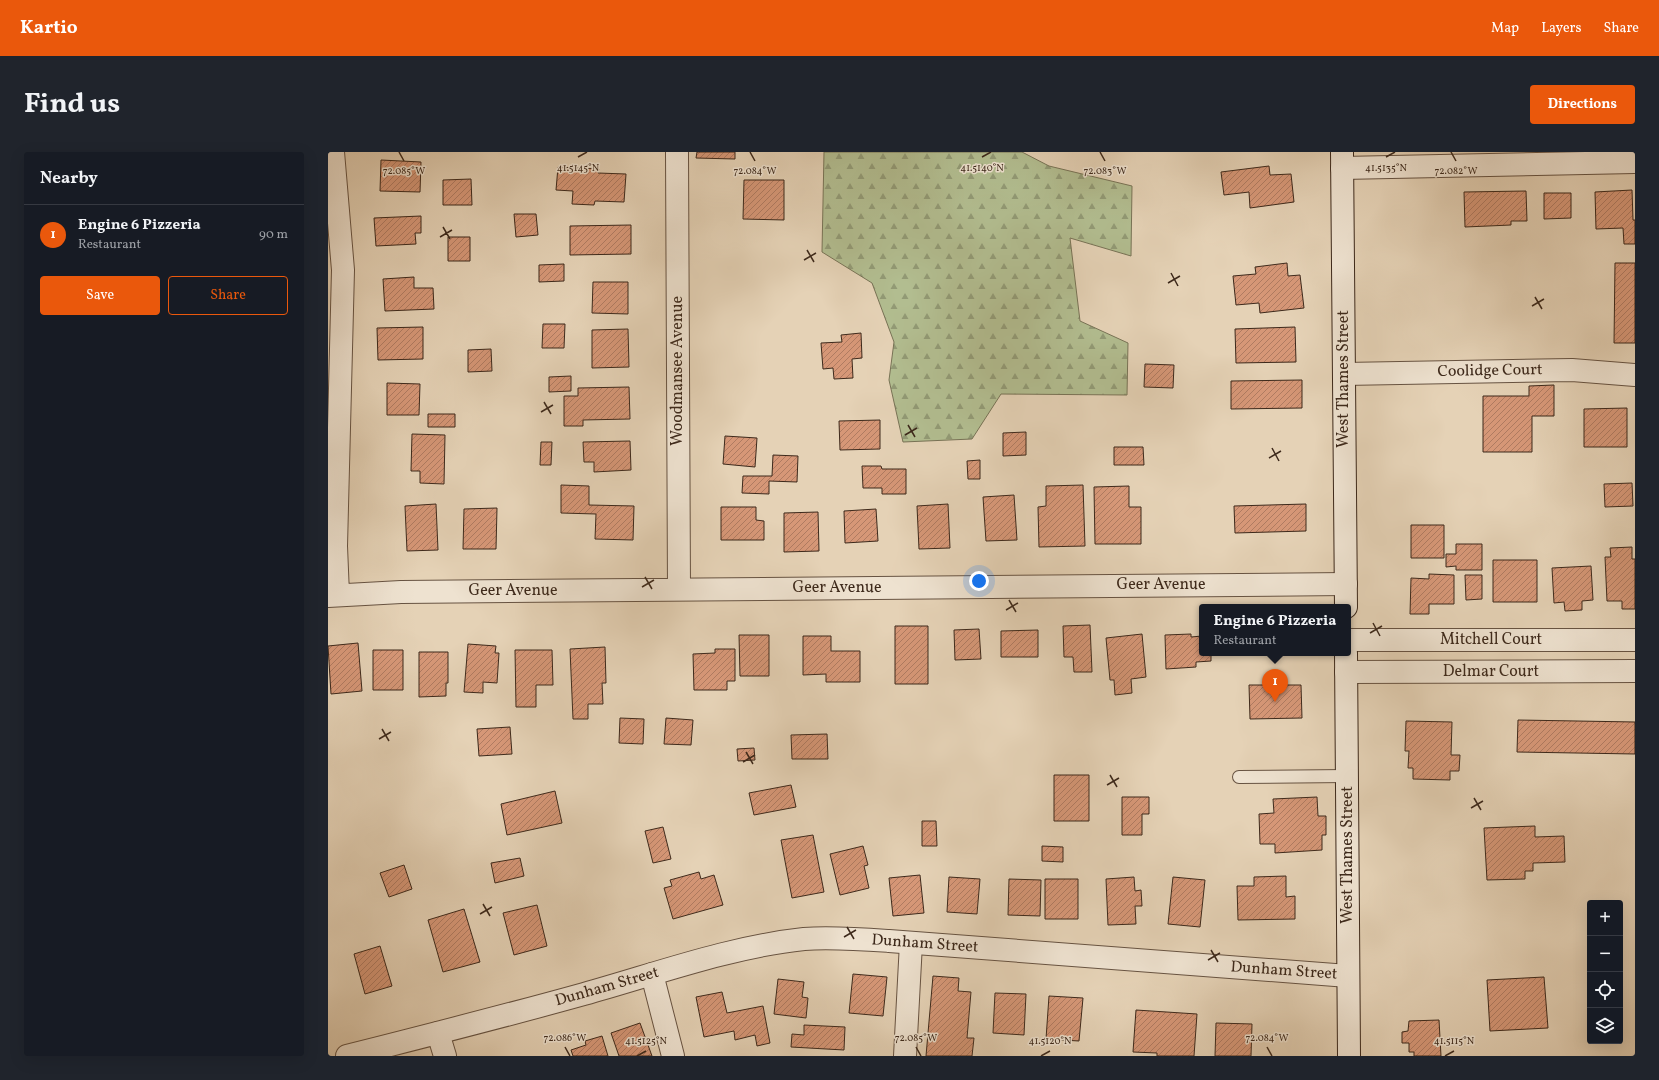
<!DOCTYPE html>
<html lang="en">
<head>
<meta charset="utf-8">
<style>
	:root { --surface:#171b24; --page:#20242c; --text:#f1f3f6; --muted:#9ea1a6; --line:#363941; --accent:#ea580c }
	body { margin:0; font-family:Vollkorn,serif; background:var(--page); color:var(--text) }
	.controls { position:absolute; right:12px; bottom:12px; display:grid; overflow:hidden; border-radius:4px; box-shadow:0 4px 16px #0002 }
	.controls button { width:36px; height:36px; display:grid; place-items:center; padding:0; border:0; border-bottom:1px solid var(--line); background:var(--surface); color:var(--text); font:20px sans-serif }
	.you { position:absolute; left:651px; top:429px; width:14px; height:14px; margin:-10px; border:3px solid #fff; border-radius:50%; background:#1a73e8; box-shadow:0 0 0 6px #1a73e833 }
	.badge { display:grid; place-items:center; width:26px; height:26px; border-radius:50%; background:var(--accent); color:#fff; font-size:13px; font-weight:700 }
	.pin { position:absolute; translate:-50% -33px; filter:drop-shadow(0 1px 2px #0008) }
	.pin::after { content:''; position:absolute; top:21px; width:14px; height:12px; background:inherit; clip-path:polygon(0 0,100% 0,50% 100%) }
	.popup { position:absolute; left:871px; top:452px; width:152px; height:52px; box-sizing:border-box; display:grid; place-content:center; border-radius:4px; background:var(--surface); filter:drop-shadow(0 1px 3px #0005); font-size:13px; white-space:nowrap; color:var(--muted) }
	.popup b { font-size:15px; color:var(--text) }
	.popup::after { content:''; position:absolute; left:50%; top:100%; margin-left:-8px; border:8px solid transparent; border-top-color:var(--surface) }
	.list { margin:0; padding:0; list-style:none }
	h2 { display:flex; justify-content:space-between; align-items:center; height:52px; margin:0; padding:0 16px; font-size:17px }
	h2 small { font-size:13px; font-weight:400; color:var(--muted) }
	.list li { display:grid; grid-template-columns:26px 1fr auto; gap:12px; align-items:center; box-sizing:border-box; height:60px; padding:0 16px; border-top:1px solid var(--line) }
	.list b { display:block; font-size:15px; white-space:nowrap }
	.list p { margin:0; font-size:13px; white-space:nowrap; color:var(--muted) }
	.list em { font-size:13px; font-style:normal; color:var(--muted) }
	.actions { display:flex; gap:8px; padding:12px 16px }
	.actions a { flex:1; padding:9px 0; border:1px solid var(--accent); border-radius:4px; text-align:center; font-size:14px; color:var(--accent) }
	.actions .main { background:var(--accent); color:#fff }
	.icon { flex:none; width:22px; height:22px; fill:none; stroke:currentColor; stroke-width:2; stroke-linecap:round; stroke-linejoin:round }
	.map { position:relative; flex:none; width:1307px; height:904px; overflow:hidden; border-radius:4px }
	header { display:flex; align-items:center; gap:24px; box-sizing:border-box; height:56px; padding:0 20px; background:var(--accent); color:#fff }
	header strong { font-size:19px }
	nav { display:flex; gap:22px; margin-inline-start:auto; font-size:14px }
	.intro { display:flex; align-items:center; justify-content:space-between; box-sizing:border-box; height:96px; padding:0 24px }
	h1 { margin:0; font-size:28px }
	.button { padding:10px 18px; border-radius:4px; background:var(--accent); color:#fff; font-size:14px; font-weight:700 }
	main { display:flex; gap:24px; padding:0 24px }
	aside { flex:1; background:var(--surface); border-radius:4px; box-shadow:0 4px 16px #0002 }
	.map>svg:first-child { display:block }
	.forest { fill:url(#forest-firs); stroke:#787356 }
	.building { fill:url(#building-hatch); stroke:#3d291b }
	.lines { fill:none; stroke-linecap:round; stroke-linejoin:round }
	.service-casing { stroke:#675342; stroke-width:14 }
	.minor-casing { stroke:#675342; stroke-width:24 }
	.tertiary-casing { stroke:#675342; stroke-width:24 }
	.secondary-casing { stroke:#3d291b; stroke-width:24 }
	.service { stroke:#eee2d0; stroke-width:12 }
	.minor { stroke:#eee2d0; stroke-width:22 }
	.tertiary { stroke:#eee2d0; stroke-width:22 }
	.secondary { stroke:#eee2d0; stroke-width:22 }
	.ticks { fill:none; stroke:#3d291b; stroke-width:1.5 }
	.labels { text-anchor:middle; dominant-baseline:central; stroke-width:3; stroke-linejoin:round; paint-order:stroke }
	.street-label { font-size:16px; fill:#3d291b; stroke:#eee2d0 }
	.ticks-label { font-size:10px; text-anchor:middle; fill:#3d291b; stroke:#eee2d0; stroke-width:3; stroke-linejoin:round; paint-order:stroke }
</style>
</head>
<body>
<header>
<strong>Kartio</strong>
<nav><a>Map</a><a>Layers</a><a>Share</a></nav>
</header>
<div class="intro"><h1>Find us</h1><a class="button">Directions</a></div>
<main>
<aside>
<h2>Nearby<small></small></h2>
<ul class="list">
<li><span class="badge">1</span><div><b>Engine 6 Pizzeria</b><p>Restaurant</p></div><em>90 m</em></li>
</ul>
<div class="actions"><a class="main">Save</a><a>Share</a></div>
</aside>
<div class="map">
<svg width="1307" height="904" viewBox="0 0 1307 904">
	<defs>
		<pattern id="forest-firs" width="22" height="20" patternUnits="userSpaceOnUse"><rect width="22" height="20" fill="#b2bd90"/><path d="M5 1l3.5 6h-7zM16 11l3.5 6h-7z" fill="#929a75"/></pattern>
		<pattern id="building-hatch" width="6" height="6" patternUnits="userSpaceOnUse"><rect width="6" height="6" fill="#d69777"/><path d="M-1 1l2-2M0 6l6-6M5 7l2-2" fill="none" stroke="#af7b61"/></pattern>
	</defs>
	<rect width="100%" height="100%" fill="#e5d2b6"/>
	<filter id="stains"><feTurbulence type="fractalNoise" baseFrequency=".005" numOctaves="4"/><feColorMatrix values="0 0 0 0 .2 0 0 0 0 .09 0 0 0 0 .02 0 0 0 .5 -.17"/></filter>
	<radialGradient id="worn" r=".72"><stop offset=".6" stop-color="#630" stop-opacity="0"/><stop offset="1" stop-color="#630" stop-opacity=".3"/></radialGradient>
	<!-- forest -->
	<path class="forest" d="M496,0h198l27,14 83,20 -1,70 -61,-18 10,83 48,22 -1,52 -126,-1 -29,45 -69,3 -14,-62 5,-38 -22,-59 -50,-31z"/>
	<!-- building -->
	<path class="building" d="M369,0h38v7l-39,-1z
		M53,8l40,2 -1,30 -40,-1z
		M941,14l1,9 21,-1 3,28 -44,6 -1,-16 -25,3 -3,-23z
		M230,15l41,2 -1,4 28,1 -2,28 -29,-1 -1,4 -22,-1 1,-13 -17,-1z
		M143,27l1,26h-29v-25z
		M416,28h40v40l-41,-1z
		M1304,38l1,30h2v24h-11l-1,-16 -27,1 -1,-37z
		M1198,39l1,30h-16v4l-46,2 -1,-35z
		M1216,41h27v25l-27,1z
		M186,62h22l2,21 -22,2z
		M93,64v17h-6l1,11 -40,2 -2,-28z
		M303,73v29l-61,1v-29z
		M120,85h22v24h-22z
		M959,111l1,13 12,-1 4,33 -44,5 -1,-10 -23,2 -3,-29 23,-2 -1,-7z
		M1287,111h20v80h-21z
		M236,112v17l-25,1v-17z
		M86,125v11h19l1,21 -49,2 -2,-32z
		M265,130h35v32l-36,-1z
		M215,172h22l-1,24h-22z
		M95,175v32l-45,1 -1,-32z
		M967,175l1,35 -60,1 -1,-34z
		M300,177l1,38 -37,1v-38z
		M533,181l1,25 -10,1 1,19 -19,1 -1,-11 -10,1 -2,-26 21,-1 -1,-7z
		M163,197l1,22 -24,1v-22z
		M817,212l29,1 -1,23 -29,-1z
		M243,224v15l-22,1v-15z
		M974,228v28l-71,1v-28z
		M59,231l33,1 -1,31h-32z
		M1226,233v31h-22v36h-49v-56h46v-10z
		M301,235l1,32 -47,1v6h-19v-30h14v-8z
		M1299,256v39h-43v-38z
		M100,262h27v13h-27z
		M552,268v29l-40,1 -1,-29z
		M698,280v23l-23,1v-23z
		M84,282l33,1 -1,49 -24,-1v-12h-9z
		M397,284l32,2 -2,29 -32,-3z
		M302,289l1,29 -37,2v-10h-10l-1,-20z
		M213,290h11l-1,23h-11z
		M786,295h29l1,18h-30z
		M445,303l25,1 -1,26 -28,-1v13l-27,-1 1,-17h29z
		M652,308v19h-12l-1,-18z
		M534,314h19l1,3h24v25h-24v-6h-19z
		M1304,331l1,23 -28,1 -1,-23z
		M233,333l28,1v19l45,1 -1,34 -38,-1 1,-25 -35,-1z
		M755,333l2,61 -46,1 -1,-40 8,-1v-20z
		M801,334v21h12v37h-46l-1,-57z
		M686,343l3,45 -31,1 -3,-44z
		M108,352l2,46 -31,1 -2,-45z
		M620,352l2,44 -31,1 -2,-43z
		M978,352v27l-71,2 -1,-27z
		M393,355h35v13l8,1v19h-43z
		M169,356l-1,41h-33l1,-40z
		M548,357l2,32 -33,2 -1,-32z
		M490,360l1,39 -35,1v-39z
		M1083,373h33v33h-33z
		M1128,392h26v26h-26v-4l-10,1v-13h10z
		M1304,395v12h3v50h-13v-8h-15l-2,-44h6l-1,-9z
		M1165,408h44v42h-44z
		M1263,414l2,34 -11,1v9l-17,1 -1,-9 -10,1 -2,-35z
		M1101,422l25,1v29h-25v10h-19l1,-36 18,1z
		M1137,423h17v24l-16,1z
		M762,473l2,47h-18l-1,-15h-9l-1,-31z
		M567,474h33v58h-33z
		M651,477l2,30 -26,1 -1,-30z
		M710,478v27h-37v-26z
		M814,482l4,43 -15,2 1,14 -17,2 -1,-15h-4l-4,-42z
		M863,482v3l11,-1v17h9v8l-15,1v5l-30,2 -1,-34z
		M411,483h30v41h-29z
		M475,484h28v15h29v31h-34v-8l-23,1z
		M30,491l4,48 -31,3 -3,-48z
		M140,492l28,2 -1,7h4l-2,30 -14,-1v11l-19,-1z
		M277,495l1,36h-4l1,21h-15v15h-15l-3,-70z
		M387,497h20v32h-8v9h-33l-1,-36 22,-1z
		M45,498h30v40h-30z
		M187,498h37l1,35h-17v22h-20z
		M91,500h29v31h-2v13l-27,1z
		M921,533h52l1,33 -52,1z
		M292,566l24,1 -1,25 -24,-1z
		M338,566l27,2 -2,25 -27,-1z
		M1190,568l117,2v32l-118,-2z
		M1078,569l46,1 -1,33h9l-1,16h-9v9l-37,-1v-11h-5l1,-17h-4z
		M182,575l2,27 -33,2 -2,-27z
		M499,582l1,25h-36l-1,-24z
		M426,596l1,12 -17,1 -1,-12z
		M726,623h35v46h-35z
		M463,633l5,22 -42,8 -5,-22z
		M227,639l7,32 -55,12 -6,-31z
		M794,645h27v17h-7v21h-20z
		M989,645l1,19h8v19h-4v15l-47,3v-9h-15l-1,-30 15,-1 -1,-14z
		M594,669h14l1,25h-15z
		M1207,674v11l29,-1 1,26 -32,1v8h-8v8l-38,1 -3,-52z
		M335,675l8,32 -18,4 -8,-32z
		M485,683l11,57 -32,6 -11,-58z
		M535,694l5,19 -4,1 5,22 -29,7 -10,-41z
		M714,694l21,1v15l-21,-1z
		M192,706l4,18 -29,7 -4,-20z
		M76,713l8,24 -23,8 -9,-24z
		M371,720l2,7 13,-4 9,30 -50,14 -9,-31 8,-2 -2,-6z
		M592,723l4,38 -31,3 -4,-38z
		M958,724v21l9,-1v23l-57,1 -1,-34h17v-9z
		M621,725l31,2 -3,35 -30,-2z
		M806,725l1,14 6,-1 1,16h-7l1,18 -28,1 -2,-46z
		M845,725l32,3 -5,47 -32,-3z
		M681,727l32,1 -1,36 -32,-1z
		M717,727h33v40h-33z
		M209,753l10,41 -33,9 -11,-42z
		M136,757l16,53 -37,10 -15,-52z
		M52,794l12,40 -27,8 -11,-40z
		M525,822l34,3 -4,39 -34,-3z
		M605,824l26,2 -1,13 13,1 -4,46h7l-2,18h-46z
		M1216,825l4,51 -58,3 -3,-51z
		M450,827l26,3 -2,15 6,1 -2,20 -32,-4z
		M394,840l5,21 36,-7 7,37 -13,3 -2,-11 -20,5 -1,-9 -30,6 -8,-40z
		M667,841l31,1 -2,41 -31,-2z
		M721,844l34,2 -4,43 -33,-2z
		M808,858l61,4 -3,42h-37v-3l-24,-1z
		M1111,868l2,36h-27v-4h-5v-9h-7v-11l6,-1 1,-10z
		M312,871l12,33h-33l-8,-23z
		M888,871l36,1 -1,32h-36z
		M476,873l41,2 -1,23 -53,-3 1,-13 12,1z
		M274,884l6,20h-35l-2,-6 15,-5 -1,-4z"/>
	<g class="lines">
		<defs>
			<path id="service" d="M911,625l108,-1"/>
			<path id="minor" d="M5,0l10,118 -7,276 2,49
				M349,0l2,437
				M1014,16l293,-6
				M1016,222l228,-4 63,5
				M0,444l73,-4 945,-8
				M1020,488h287
				M1018,520l289,-1
				M324,822l21,82
				M110,881l7,23
				M577,904l6,-113"/>
			<path id="tertiary" d="M19,904c79,-20 158,-40 237,-62 72,-20 145,-47 220,-55 28,-2 56,0 85,2l459,35"/>
			<path id="secondary" d="M1014,0l4,455
				M1018,501l3,403"/>
		</defs>
		<!-- service casing -->
		<use href="#service" class="service-casing"/>
		<!-- minor casing -->
		<use href="#minor" class="minor-casing"/>
		<!-- tertiary casing -->
		<use href="#tertiary" class="tertiary-casing"/>
		<!-- secondary casing -->
		<use href="#secondary" class="secondary-casing"/>
		<!-- service -->
		<use href="#service" class="service"/>
		<!-- minor -->
		<use href="#minor" class="minor"/>
		<!-- tertiary -->
		<use href="#tertiary" class="tertiary"/>
		<!-- secondary -->
		<use href="#secondary" class="secondary"/>
	</g>
	<!-- ticks -->
	<path class="ticks" d="M71,0l5,9M422,0l5,9M772,0l5,9M1123,0l5,9M250,5l9,-5M654,5l9,-5M1058,5l9,-5M115,75l7,12M112,85l12,-7M479,98l7,12M476,108l12,-7M843,121l7,13M840,131l12,-7M1207,145l7,12M1204,154l12,-7M216,250l7,12M213,260l12,-7M580,273l7,12M577,283l12,-7M944,296l7,13M941,306l12,-7M317,425l7,12M314,435l12,-7M681,448l7,12M678,458l12,-7M1045,471l7,13M1042,481l12,-7M54,577l7,12M51,587l12,-7M418,600l7,12M415,610l12,-7M782,623l7,12M779,633l12,-7M1146,646l7,12M1143,656l12,-7M155,752l7,12M152,762l12,-7M519,775l7,12M516,785l12,-7M883,798l7,12M880,808l12,-7M237,895l5,9M588,895l5,9M939,895l5,9M309,904l9,-5M713,904l9,-5M1117,904l9,-5"/>
	<g class="labels">
		<!-- street labels -->
		<g class="street-label">
			<text transform="translate(350 219) rotate(-90)">Woodmansee Avenue</text>
			<text transform="translate(1162 219) rotate(-1)">Coolidge Court</text>
			<text transform="translate(1016 227) rotate(-90)">West Thames Street</text>
			<text x="833" y="433">Geer Avenue</text>
			<text x="509" y="436">Geer Avenue</text>
			<text x="185" y="439">Geer Avenue</text>
			<text x="1163" y="488">Mitchell Court</text>
			<text x="1163" y="520">Delmar Court</text>
			<text transform="translate(1020 703) rotate(-90)">West Thames Street</text>
			<text transform="translate(597 792) rotate(4)">Dunham Street</text>
			<text transform="translate(956 819) rotate(4)">Dunham Street</text>
			<text transform="translate(279 835) rotate(-16)">Dunham Street</text>
		</g>
	</g>
	<g class="ticks-label">
		<text x="250" y="19">41.5145°N</text>
		<text x="1058" y="19">41.5135°N</text>
		<text x="654" y="19">41.5140°N</text>
		<text x="777" y="22">72.083°W</text>
		<text x="1128" y="22">72.082°W</text>
		<text x="76" y="22">72.085°W</text>
		<text x="427" y="22">72.084°W</text>
		<text x="237" y="889">72.086°W</text>
		<text x="588" y="889">72.085°W</text>
		<text x="939" y="889">72.084°W</text>
		<text x="318" y="892">41.5125°N</text>
		<text x="722" y="892">41.5120°N</text>
		<text x="1126" y="892">41.5115°N</text>
	</g>
	<rect width="100%" height="100%" filter="url(#stains)"/>
	<rect width="100%" height="100%" fill="url(#worn)"/>
</svg>
<div class="controls">
<button>+</button>
<button>−</button>
<button><svg class="icon" aria-label="locate" viewBox="0 0 24 24"><circle cx="12" cy="12" r="6"/><path d="M12 2v4M12 18v4M2 12h4M18 12h4"/></svg></button>
<button><svg class="icon" aria-label="layers" viewBox="0 0 24 24"><path d="M12 4l9 5-9 5-9-5zM3 14l9 5 9-5"/></svg></button>
</div>
<div class="you"></div>
<div class="pin badge" style="left:947px;top:550px">1</div>
<div class="popup"><b>Engine 6 Pizzeria</b>Restaurant</div>
</div>
</main>
</body>
</html>
